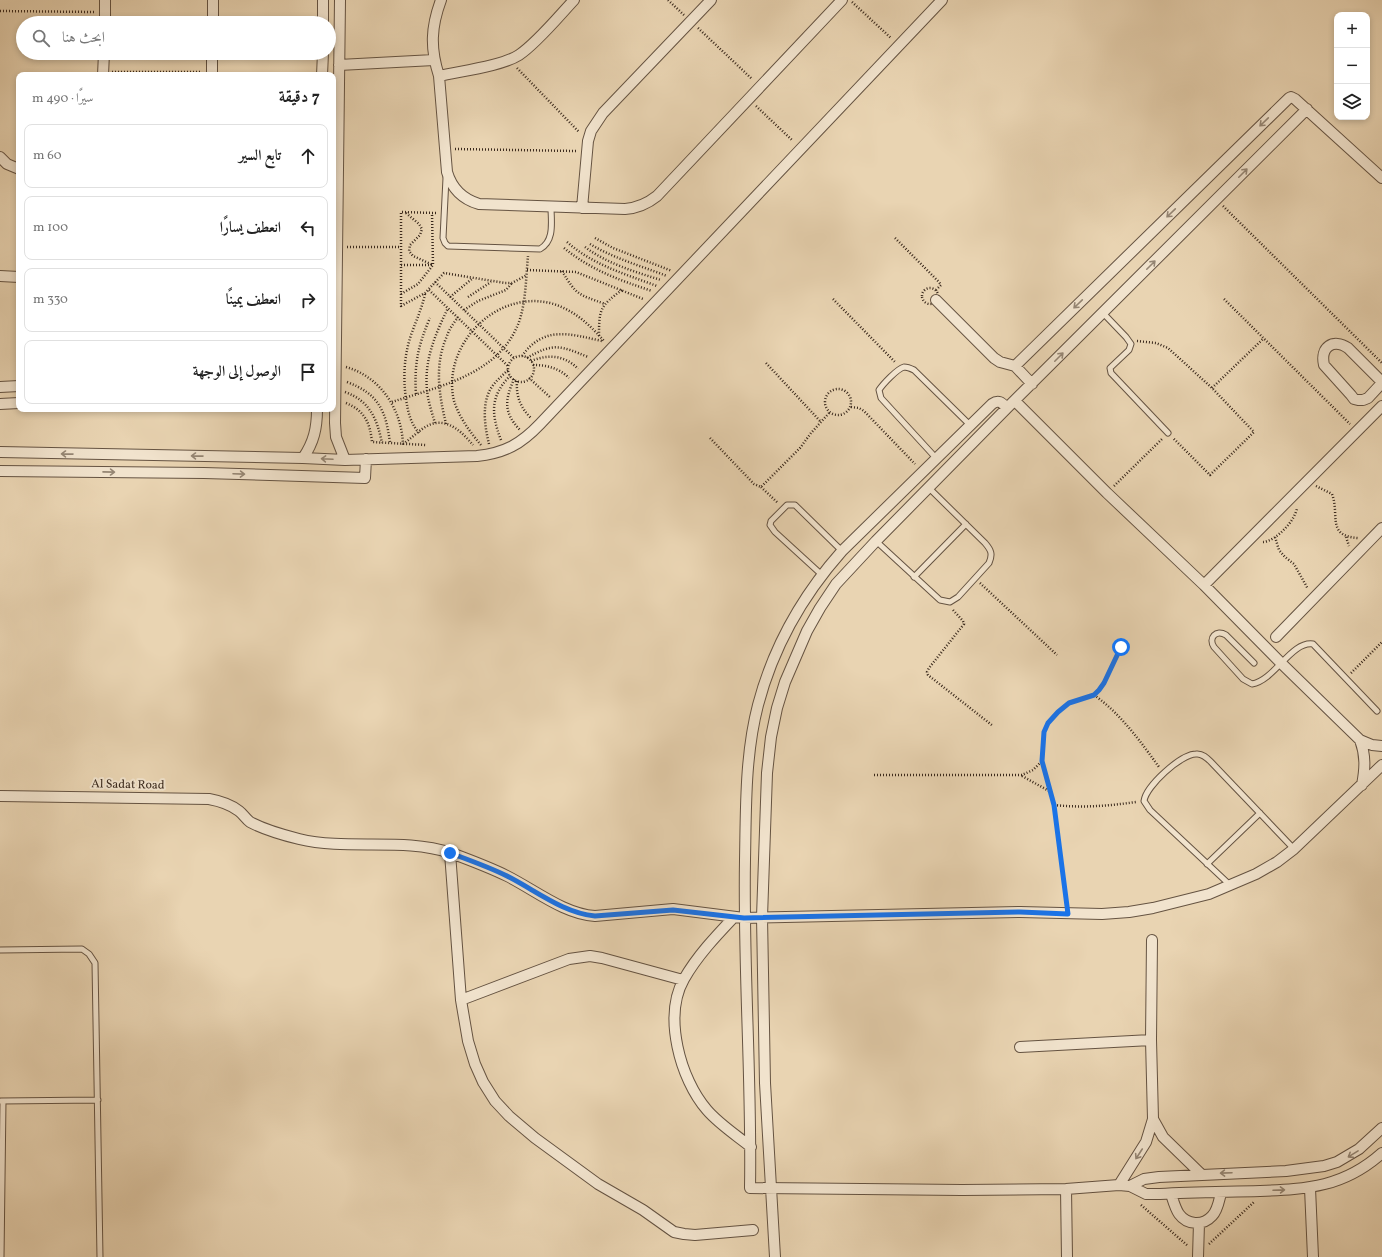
<!DOCTYPE html>
<html lang="ar">
<head>
<meta charset="utf-8">
<style>
	:root { --surface:#fff; --page:#f2f2f2; --text:#222; --muted:#767676; --line:#e0e0e0 }
	body { margin:0; font-family:Vollkorn,Amiri,serif; background:var(--page); color:var(--text); direction:rtl }
	.controls { position:absolute; right:12px; top:12px; display:grid; overflow:hidden; border-radius:8px; box-shadow:0 2px 6px #0003 }
	.controls button { width:36px; height:36px; display:grid; place-items:center; padding:0; border:0; border-bottom:1px solid var(--line); background:var(--surface); color:var(--text); font:20px sans-serif }
	.stop { position:absolute; width:12px; height:12px; margin:-9px; border:3px solid #1a73e8; border-radius:50%; background:#fff }
	.stop.end { background:#1a73e8; border-color:#fff; box-shadow:0 1px 4px #0008 }
	.list { margin:0; padding:0; list-style:none }
	h2 { display:flex; justify-content:space-between; align-items:center; height:52px; margin:0; padding:0 16px; font-size:17px }
	h2 small { font-size:13px; font-weight:400; color:var(--muted) }
	.list li { display:grid; grid-template-columns:26px 1fr auto; gap:12px; align-items:center; box-sizing:border-box; height:64px; margin:0 8px 8px; padding:0 8px; border:1px solid var(--line); border-radius:8px }
	.list b { display:block; font-size:15px; white-space:nowrap }
	.list em { font-size:13px; font-style:normal; color:var(--muted) }
	.icon { flex:none; width:22px; height:22px; fill:none; stroke:currentColor; stroke-width:2; stroke-linecap:round; stroke-linejoin:round }
	.map { position:relative; flex:none; width:1382px; height:1257px; overflow:hidden; direction:ltr }
	.search { position:absolute; background:var(--surface); box-shadow:0 2px 6px #0003; left:16px; top:16px; width:320px; height:44px; display:flex; align-items:center; gap:10px; box-sizing:border-box; padding:0 14px; border-radius:22px; color:var(--muted); font-size:15px }
	.panel { position:absolute; background:var(--surface); box-shadow:0 2px 6px #0003; left:16px; top:72px; width:320px; height:340px; border-radius:8px; direction:rtl }
	.map>svg:first-child { display:block }
	.lines { fill:none; stroke-linecap:round; stroke-linejoin:round }
	.service-casing { stroke:#655342; stroke-width:7 }
	.minor-casing { stroke:#655342; stroke-width:12 }
	.path { stroke:#39281c; stroke-width:2.5; stroke-dasharray:1 2; stroke-linecap:butt }
	.service { stroke:#f1e3cd; stroke-width:5 }
	.minor { stroke:#f1e3cd; stroke-width:10 }
	.oneway { stroke:#958674 }
	.route { stroke:#1a73e8; stroke-width:5 }
	.labels { text-anchor:middle; dominant-baseline:central; stroke-width:4; stroke-linejoin:round; paint-order:stroke }
	.street-label { font-size:12px; fill:#39281c; stroke:#f1e3cd }
</style>
</head>
<body>
<div class="map">
<svg width="1382" height="1257" viewBox="0 0 1382 1257">
	<rect width="100%" height="100%" fill="#e9d4b2"/>
	<filter id="stains"><feTurbulence type="fractalNoise" baseFrequency=".005" numOctaves="4"/><feColorMatrix values="0 0 0 0 .2 0 0 0 0 .09 0 0 0 0 .02 0 0 0 .5 -.17"/></filter>
	<radialGradient id="worn" r=".72"><stop offset=".6" stop-color="#630" stop-opacity="0"/><stop offset="1" stop-color="#630" stop-opacity=".3"/></radialGradient>
	<g class="lines">
		<defs>
			<path id="service" d="M446,178l-3,60 2,5 3,3 92,3c15,-8 11,-28 11,-42
				M1103,313l23,24 5,7 -2,6 -19,18 1,5 57,60
				M936,458l-55,-60 -2,-8c4,-6 18,-21 25,-23 4,0 6,1 10,3l56,55
				M876,541l64,59 10,2 8,-5 31,-34c4,-9 2,-13 -4,-20l-56,-55
				M822,575l-47,-43 -5,-7 1,-4 16,-16h8l47,46
				M914,577l52,-53
				M1254,663l-28,-28c-10,-6 -18,3 -12,12l29,32 9,5c23,-4 39,-43 61,-40l64,67
				M1207,864l53,-51
				M1230,885l-80,-75 -6,-9c2,-15 37,-47 52,-47 7,-1 12,5 16,9l82,86
				M0,950l82,-1 7,5 6,9 5,294
				M1,1101l97,-1
				M1,1257l2,-156"/>
			<path id="minor" d="M340,0l-5,423 1,14 9,23
				M441,0c-10,27 -11,48 -2,76l8,96c5,17 15,27 32,32l146,5c13,-1 22,-5 32,-13l185,-196
				M105,23v-23
				M213,23v-23
				M323,23v-23
				M339,65l95,-5
				M103,75l1,-22
				M212,75v-22
				M322,75l1,-22
				M439,76c22,-5 63,-10 80,-21 18,-12 40,-39 55,-55
				M0,157l7,7 12,5
				M582,208l6,-67 3,-10 12,-18 108,-113
				M0,276l19,1
				M936,300l58,58 6,4 15,4 17,18
				M1015,366l274,-268 2,-1 4,2 87,79
				M1382,382l-34,-34c-15,-10 -28,-1 -24,17l27,30 3,4 4,1h5l5,-2 14,-15
				M0,387l19,-1
				M1015,401l92,92 97,92 77,78 79,77c6,16 5,29 2,45
				M0,404l19,-1
				M1007,408c-5,-5 -8,-9 -15,-4l-150,147c-39,44 -69,97 -84,154 -13,50 -12,103 -13,155 -2,109 7,219 5,328l212,2 104,-1 53,-4 11,1 16,8h14c33,-2 67,-2 100,-3 48,-2 84,-4 122,-38
				M0,452l303,6 42,2 132,-4c28,-3 44,-12 63,-32l402,-424
				M303,458c11,-16 14,-30 14,-49
				M0,471l204,2 161,5 1,-19
				M1204,585l178,-179
				M1276,637l106,-109
				M1360,740l12,5 10,1
				M0,796l209,3c11,2 21,5 30,12 4,3 7,8 11,11 15,8 33,13 49,17 50,12 103,-2 152,14 19,7 38,14 56,23 28,14 57,38 88,40l78,-7 71,9 276,-6 82,2 27,-2 24,-4 56,-14 47,-20 21,-12 17,-13 88,-84
				M450,853l11,147 7,41 7,23 8,18 12,19 14,15 26,22 63,46 45,26 31,22 10,2 11,1 58,-5
				M734,917c-18,19 -37,39 -50,62 -21,37 -4,100 23,131 12,14 29,25 44,37
				M461,1000l108,-41 21,-3 12,2 81,22
				M1020,1047l131,-7
				M1153,1119l10,18 38,37
				M1119,1185l27,-43 7,-23 -2,-79 1,-100
				M1130,1186l14,-7 15,-2 127,-6 38,-5 13,-4 22,-13 23,-21
				M1310,1188l3,69
				M1066,1189l1,68
				M1171,1194c2,6 4,14 8,20 8,11 24,12 33,2 6,-6 7,-16 9,-23
				M775,1257l-10,-174 -3,-166 5,-144 4,-36 6,-29 8,-26 22,-51 13,-23 16,-24 40,-43 131,-133 300,-299
				M1198,1257l1,-34"/>
		</defs>
		<!-- service casing -->
		<use href="#service" class="service-casing"/>
		<!-- minor casing -->
		<use href="#minor" class="minor-casing"/>
		<!-- path -->
		<path class="path" d="M668,0l16,15
			M852,2l39,36
			M0,11l94,1
			M698,28l54,51
			M517,68l62,64
			M112,72h89
			M756,106l37,35
			M455,149l121,2
			M1223,206l159,157
			M406,213l13,11 3,5 -2,6 -10,10 -1,6 4,5 20,9
			M436,213l-35,-1v94l24,-13 19,-20 61,10h7l15,-8
			M595,238l18,10 59,23
			M895,238l44,44 2,3 -5,5
			M567,242c26,23 58,32 90,44
			M590,244c23,14 51,22 77,32
			M347,247h54
			M585,247c21,16 50,25 76,33
			M564,248c27,22 55,32 88,43
			M401,265h31
			M527,270l49,2 67,27
			M562,271c15,25 16,23 43,33
			M435,282l79,76
			M922 296a8 8 0 1 1 16 0a8 8 0 1 1-16 0Z
			M429,290l79,76
			M401,294l17,-10 15,-19 -1,-52
			M450,297l23,-19
			M468,297l23,-15
			M833,299l62,63
			M1224,299l126,125
			M464,310l14,-9 28,-11 6,-7
			M599,336c0,-27 1,-30 23,-46
			M1137,341l19,2 12,5 44,40 42,44 -44,43 -37,-37
			M522,356c22,-31 48,-22 80,-15
			M508 369a13 13 0 1 1 26 0a13 13 0 1 1-26 0Z
			M527,358c27,-16 34,-12 61,-1
			M531,361c17,-7 34,-6 47,8
			M766,363l55,59
			M533,365c14,0 26,3 36,13
			M346,367c35,10 56,43 57,78
			M529,378l22,20
			M514,379c-9,21 -11,33 6,51
			M517,381c-1,15 3,26 14,37
			M347,382c32,12 39,29 43,61
			M1212,388l52,-50
			M825 402a13 13 0 1 1 26 0a13 13 0 1 1-26 0Z
			M345,392c25,9 32,27 37,51
			M416,394c-2,-29 2,-49 14,-76
			M392,402c48,-16 110,-28 128,-83 6,-20 6,-42 8,-63
			M346,403c19,8 24,20 26,39l54,3
			M851,407l8,1 5,3 51,53
			M435,423c-3,-10 -7,-22 -8,-33 -3,-30 8,-55 21,-82
			M446,424c-7,-30 -12,-59 1,-88 2,-7 7,-13 11,-19
			M419,433c-9,-11 -11,-21 -13,-34 -3,-22 -2,-43 5,-64 5,-14 11,-27 14,-41
			M710,438l44,46 7,3 39,-39 11,-15 19,-21
			M501,440c-10,-26 -11,-44 9,-64
			M403,444c9,-6 17,-15 26,-19 18,-8 33,7 44,20
			M489,444c-4,-16 -7,-37 0,-52 4,-9 12,-15 19,-22
			M481,445c-11,-13 -22,-28 -27,-44 -13,-55 41,-111 96,-98 23,6 39,21 54,38
			M1114,486l48,-47
			M1316,486l16,8c8,21 -6,42 26,44
			M761,487l17,16
			M1275,537l4,13 6,7 9,7 14,25
			M1346,537l3,9
			M1263,542c13,-1 32,-21 34,-34
			M980,583l77,72
			M953,610l10,11 1,3 -35,44 -2,4 1,3 65,51
			M1351,673l31,-31
			M1094,695c27,19 46,46 65,72
			M874,775h148l11,-5 9,-9
			M1022,776l27,15
			M1054,805c28,3 54,1 82,-3
			M1066,903l-12,-98 -12,-44 2,-29 4,-9 10,-11 11,-9 25,-8 5,-5 5,-7 17,-36
			M1141,1205l47,41
			M1209,1244l45,-42"/>
		<!-- service -->
		<use href="#service" class="service"/>
		<!-- minor -->
		<use href="#minor" class="minor"/>
	</g>
	<!-- one-way arrows -->
	<defs><path id="oneway-shaft" d="M-6 0H5M1.5-3L5.5 0L1.5 3" fill="none" stroke-width="1.6" stroke-linecap="round" stroke-linejoin="round"/></defs>
	<g class="oneway">
		<use href="#oneway-shaft" transform="translate(1264 122) rotate(136)"/>
		<use href="#oneway-shaft" transform="translate(1243 173) rotate(-45)"/>
		<use href="#oneway-shaft" transform="translate(1171 213) rotate(136)"/>
		<use href="#oneway-shaft" transform="translate(1151 265) rotate(-45)"/>
		<use href="#oneway-shaft" transform="translate(1078 304) rotate(136)"/>
		<use href="#oneway-shaft" transform="translate(1059 357) rotate(-45)"/>
		<use href="#oneway-shaft" transform="translate(67 454) rotate(-179)"/>
		<use href="#oneway-shaft" transform="translate(197 456) rotate(-179)"/>
		<use href="#oneway-shaft" transform="translate(327 459) rotate(-177)"/>
		<use href="#oneway-shaft" transform="translate(109 472) rotate(1)"/>
		<use href="#oneway-shaft" transform="translate(239 474) rotate(2)"/>
		<use href="#oneway-shaft" transform="translate(1139 1154) rotate(123)"/>
		<use href="#oneway-shaft" transform="translate(1353 1154) rotate(148)"/>
		<use href="#oneway-shaft" transform="translate(1226 1173) rotate(178)"/>
		<use href="#oneway-shaft" transform="translate(1279 1190) rotate(-2)"/>
	</g>
	<g class="lines">
		<!-- route -->
		<path class="route" d="M450,853c19,7 39,14 57,23 28,14 56,37 88,40l78,-6 71,8 276,-6 48,2 -14,-109 -12,-44 2,-29 4,-9 10,-11 11,-9 25,-8 5,-5 5,-7 17,-36"/>
	</g>
	<g class="labels">
		<!-- street labels -->
		<g class="street-label">
			<text transform="translate(128 785) rotate(1)">Al Sadat Road</text>
		</g>
	</g>
	<rect width="100%" height="100%" filter="url(#stains)"/>
	<rect width="100%" height="100%" fill="url(#worn)"/>
</svg>
<div class="controls">
<button>+</button>
<button>−</button>
<button><svg class="icon" aria-label="layers" viewBox="0 0 24 24"><path d="M12 4l9 5-9 5-9-5zM3 14l9 5 9-5"/></svg></button>
</div>
<div class="stop" style="left:1121px;top:647px"></div>
<div class="stop end" style="left:450px;top:853px"></div>
<div class="search"><svg class="icon" aria-label="search" viewBox="0 0 24 24"><circle cx="10" cy="10" r="6"/><path d="M15 15l6 6"/></svg>ابحث هنا</div>
<section class="panel">
<h2>7 دقيقة<small>سيرًا · 490 m</small></h2>
<ul class="list">
<li><svg class="icon" aria-label="ahead" viewBox="0 0 24 24"><path d="M12 20V5M6 11l6-6 6 6"/></svg><div><b>تابع السير</b></div><em>60 m</em></li>
<li><svg class="icon" aria-label="left" viewBox="0 0 24 24"><path d="M17 20v-9H6M10 6l-5 5 5 5"/></svg><div><b>انعطف يسارًا</b></div><em>100 m</em></li>
<li><svg class="icon" aria-label="right" viewBox="0 0 24 24"><path d="M7 20v-9h11M14 6l5 5-5 5"/></svg><div><b>انعطف يمينًا</b></div><em>330 m</em></li>
<li><svg class="icon" aria-label="arrive" viewBox="0 0 24 24"><path d="M6 21V4h12l-3 4 3 4H6"/></svg><div><b>الوصول إلى الوجهة</b></div></li>
</ul>
</section>
</div>
</body>
</html>
